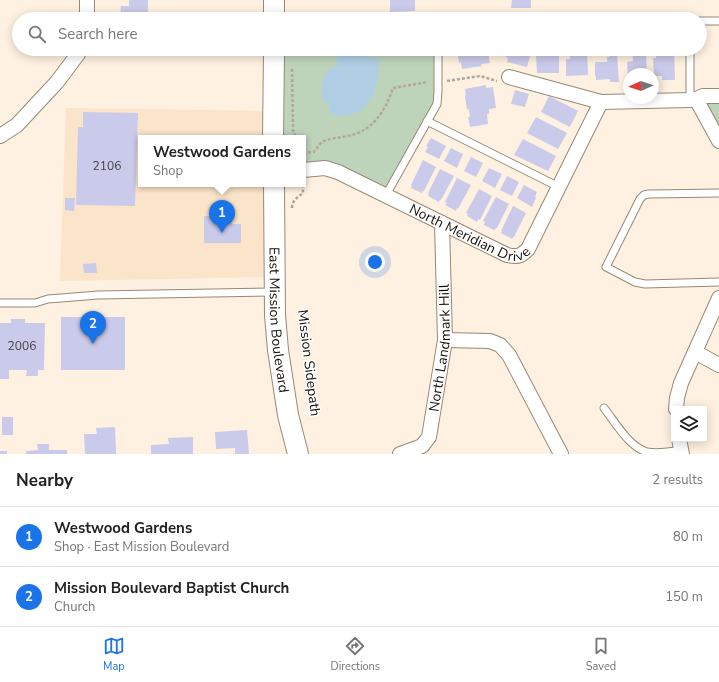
<!DOCTYPE html>
<html lang="en">
<head>
<meta charset="utf-8">
<style>
	:root { --surface:#fff; --page:#f2f2f2; --text:#222; --muted:#767676; --line:#e0e0e0; --accent:#1a73e8 }
	body { margin:0; font-family:"Nunito Sans",sans-serif; background:var(--page); color:var(--text) }
	.controls { position:absolute; right:12px; bottom:12px; display:grid; overflow:hidden; border-radius:0px; box-shadow:0 2px 10px #0003 }
	.controls button { width:36px; height:36px; display:grid; place-items:center; padding:0; border:0; border-bottom:1px solid var(--line); background:var(--surface); color:var(--text); font:20px sans-serif }
	.compass { position:absolute; left:623px; top:68px; width:36px; height:36px; border-radius:50%; background:var(--surface); box-shadow:0 2px 10px #0003; rotate:267deg }
	.you { position:absolute; left:375px; top:262px; width:14px; height:14px; margin:-10px; border:3px solid #fff; border-radius:50%; background:#1a73e8; box-shadow:0 0 0 6px #1a73e833 }
	.badge { display:grid; place-items:center; width:26px; height:26px; border-radius:50%; background:var(--accent); color:#fff; font-size:13px; font-weight:700 }
	.pin { position:absolute; translate:-50% -33px; filter:drop-shadow(0 1px 2px #0008) }
	.pin::after { content:''; position:absolute; top:21px; width:14px; height:12px; background:inherit; clip-path:polygon(0 0,100% 0,50% 100%) }
	.popup { position:absolute; left:138px; top:135px; width:168px; height:52px; box-sizing:border-box; display:grid; place-content:center; border-radius:0px; background:var(--surface); filter:drop-shadow(0 1px 3px #0005); font-size:13px; white-space:nowrap; color:var(--muted) }
	.popup b { font-size:15px; color:var(--text) }
	.popup::after { content:''; position:absolute; left:50%; top:100%; margin-left:-8px; border:8px solid transparent; border-top-color:var(--surface) }
	.list { margin:0; padding:0; list-style:none }
	h2 { display:flex; justify-content:space-between; align-items:center; height:52px; margin:0; padding:0 16px; font-size:17px }
	h2 small { font-size:13px; font-weight:400; color:var(--muted) }
	.list li { display:grid; grid-template-columns:26px 1fr auto; gap:12px; align-items:center; box-sizing:border-box; height:60px; padding:0 16px; border-top:1px solid var(--line) }
	.list b { display:block; font-size:15px; white-space:nowrap }
	.list p { margin:0; font-size:13px; white-space:nowrap; color:var(--muted) }
	.list em { font-size:13px; font-style:normal; color:var(--muted) }
	.icon { flex:none; width:22px; height:22px; fill:none; stroke:currentColor; stroke-width:2; stroke-linecap:round; stroke-linejoin:round }
	.map { position:relative; flex:none; width:719px; height:454px; overflow:hidden }
	.search { position:absolute; background:var(--surface); box-shadow:0 2px 10px #0003; left:12px; right:12px; top:12px; height:44px; display:flex; align-items:center; gap:10px; box-sizing:border-box; padding:0 14px; border-radius:22px; color:var(--muted); font-size:15px }
	.sheet { height:172px; background:var(--surface) }
	nav { display:flex; justify-content:space-around; align-items:center; box-sizing:border-box; height:56px; border-top:1px solid var(--line); background:var(--surface); font-size:11px; color:var(--muted) }
	nav a { display:grid; justify-items:center; gap:2px }
	nav .on { color:var(--accent) }
	.map>svg:first-child { display:block }
	.built { fill:#fae4ca }
	.green { fill:#bed4ba }
	.water { fill:#b0cfe4 }
	.building { fill:#cacaea }
	.lines { fill:none; stroke-linecap:round; stroke-linejoin:round }
	.service-casing { stroke:#988876; stroke-width:9 }
	.minor-casing { stroke:#988876; stroke-width:16 }
	.secondary-casing { stroke:#988876; stroke-width:22 }
	.path { stroke:#b1a79a; stroke-width:2.5; stroke-dasharray:3 2; stroke-linecap:butt }
	.service { stroke:#fff; stroke-width:7 }
	.minor { stroke:#fff; stroke-width:14 }
	.secondary { stroke:#fff; stroke-width:20 }
	.labels { text-anchor:middle; dominant-baseline:central; stroke-width:3; stroke-linejoin:round; paint-order:stroke }
	.number-label { font-size:12px; fill:#423e40 }
	.street-label { font-size:14px; fill:#140f08; stroke:#fff }
</style>
</head>
<body>
<div class="map">
<svg width="719" height="454" viewBox="0 0 719 454">
	<rect width="100%" height="100%" fill="#fef1e1"/>
	<!-- built -->
	<path class="built" d="M66,108l208,3 -1,27h-132v46h133l1,93 -215,4z"/>
	<!-- green -->
	<path class="green" d="M432,15l3,4h-161v-2z
		M274,49h164l-1,55 -51,91 -48,-23 -35,-2v-32h-29z
		M703,96h16v45z"/>
	<!-- water -->
	<path class="water" d="M356,49h9c1,8 7,9 14,9 1,23 -5,51 -30,57 -7,2 -14,1 -21,-3l2,-6 -1,-3 -6,-2c-3,-14 -1,-23 8,-34l5,1 1,-2 1,-3 -3,-4c5,-7 13,-8 21,-10z"/>
	<!-- building -->
	<path class="building" d="M129,0h19v19h-28l1,-13h8z
		M390,0h25v11l-25,1z
		M512,0h19v8h-20z
		M457,49h34v3h-3l2,11 -9,1 1,2 -20,3 -1,-7 -2,1z
		M508,49h24l-5,18 -20,-5 1,-4 -2,-1z
		M540,49h19v24h-22l-1,-19h4z
		M569,49h18l1,26 -22,1v-17h4z
		M609,49h10l1,5h-3l2,28h-9v-3l-14,1v-4h-1v-14h12v-5h2z
		M632,49h16v5h-2l1,20h-18v4h-1l-1,-16 6,-1z
		M656,49h18l1,31h-13v-4h-8l-1,-18h3z
		M486,85v3l7,-1 3,21 -7,1v5h-2l1,10 -18,3 -2,-10h2l-1,-8 -2,1 -2,-14 1,-1 -1,-6z
		M515,90l14,4 -4,13 -14,-3z
		M549,96l29,15 -8,16 -29,-15z
		M83,112l55,1 -3,93 -59,-1 2,-78h5z
		M536,117l31,16 -9,16 -31,-16z
		M431,138l15,8 -7,13 -14,-7 3,-5 -2,-1z
		M523,139l33,17 -8,15 -34,-16z
		M451,148l12,6 -6,14 -13,-7z
		M471,157l12,6 -7,14 -12,-6z
		M423,160l13,7 -12,24h-1l-1,2 -11,-5 1,-2 -1,-1z
		M489,168l13,6 -7,14 -13,-7z
		M440,169l14,7 -13,24 -1,-1 -1,3 -11,-6 1,-2 -1,-1z
		M507,176l12,6 -7,14 -12,-6z
		M457,178l14,7 -13,24 -1,-1 -1,3 -11,-6 2,-2 -2,-1z
		M524,185l13,7 -2,5 1,1 -4,9 -15,-9z
		M479,189l13,7 -12,24 -2,-1 -1,3 -10,-6 1,-2 -2,-1z
		M496,197l13,7 -12,24h-1l-2,2 -10,-5 1,-3 -2,-1z
		M65,198h10l-1,13 -9,-1z
		M513,206l13,7 -12,24h-1l-1,2 -11,-6 1,-2h-1z
		M204,216h26l1,7h1v1h9v19h-37z
		M96,263l1,10h-13l-1,-9z
		M61,317h64v53h-64z
		M11,319h14v4h20l-1,47h-6v6h-12l1,-6h-18v9h-9v-56h11z
		M2,417h11v18h-11z
		M115,427l1,27h-31l-1,-20h13l-1,-6z
		M247,430l2,24h-14v-6l-19,1 -1,-17z
		M193,437v17h-42v-9l18,-1 -1,-6z
		M37,444h12v6h18v4h-41v-3l12,-1z
		M0,451h7v3h-7z"/>
	<g class="lines">
		<defs>
			<path id="service" d="M700,21h19
				M690,49v51
				M427,121l132,66
				M719,193l-70,1 -5,1 -4,4 -34,68 29,15 10,2 74,-2
				M386,195l51,-91 1,-12v-43
				M0,303h35l13,-4 13,-1 37,-3 175,-3
				M604,408c11,14 25,39 43,44 11,2 23,0 34,-2"/>
			<g id="minor">
				<path d="M87,19v-19"/>
				<path d="M509,77l92,25 89,-2 6,-1 7,-3h16"/>
				<path d="M696,99l23,42"/>
				<path d="M0,136l17,-11 40,-43 21,-28 1,-5"/>
				<path id="s1" d="M303,170l22,-2 13,4 169,83c10,2 13,2 21,-6l73,-147"/>
				<path d="M445,340l45,1 10,4 9,10 52,99"/>
				<path d="M695,352l24,13"/>
				<path d="M676,409l1,-11 4,-15 38,-85"/>
				<path d="M679,439l3,15"/>
				<path id="s2" d="M400,454l22,-8 7,-9 16,-97 -3,-117"/>
			</g>
			<g id="secondary">
				<path d="M274,19v-19"/>
				<path d="M273,138l1,-89"/>
				<path id="s3" d="M274,184l1,131 3,35 10,65 10,39"/>
			</g>
		</defs>
		<!-- service casing -->
		<use href="#service" class="service-casing"/>
		<!-- minor casing -->
		<use href="#minor" class="minor-casing"/>
		<!-- secondary casing -->
		<use href="#secondary" class="secondary-casing"/>
		<!-- path -->
		<path class="path" d="M293,19l1,-2
			M292,69l1,61 3,8
			M447,81l33,-5 17,5
			M303,153l11,-1c2,-3 4,-5 6,-8 7,-7 25,-6 35,-10 21,-7 31,-26 38,-46l35,-6
			M292,208c0,-8 6,-11 11,-15v-10"/>
		<!-- service -->
		<use href="#service" class="service"/>
		<!-- minor -->
		<use href="#minor" class="minor"/>
		<!-- secondary -->
		<use href="#secondary" class="secondary"/>
	</g>
	<g class="labels">
		<!-- number labels -->
		<g class="number-label">
			<text x="107" y="166">2106</text>
			<text x="22" y="346">2006</text>
		</g>
		<!-- street labels -->
		<g class="street-label">
			<text stroke="none"><textPath href="#s1" startOffset="182">North Meridian Drive</textPath></text>
			<text stroke="none"><textPath href="#s3" startOffset="136">East Mission Boulevard</textPath></text>
			<text stroke="none"><textPath href="#s2" startOffset="125">North Landmark Hill</textPath></text>
			<text transform="translate(309 363) rotate(83)">Mission Sidepath</text>
		</g>
	</g>
</svg>
<div class="controls">
<button><svg class="icon" aria-label="layers" viewBox="0 0 24 24"><path d="M12 4l9 5-9 5-9-5zM3 14l9 5 9-5"/></svg></button>
</div>
<svg class="compass" viewBox="-18 -18 36 36"><path d="M0-13l5 13h-10z" fill="#e53935"/><path d="M0 13l5-13h-10z" fill="#767676"/></svg>
<div class="you"></div>
<div class="pin badge" style="left:222px;top:233px">1</div>
<div class="popup"><b>Westwood Gardens</b>Shop</div>
<div class="pin badge" style="left:93px;top:344px">2</div>
<div class="search"><svg class="icon" aria-label="search" viewBox="0 0 24 24"><circle cx="10" cy="10" r="6"/><path d="M15 15l6 6"/></svg>Search here</div>
</div>
<section class="sheet">
<h2>Nearby<small>2 results</small></h2>
<ul class="list">
<li><span class="badge">1</span><div><b>Westwood Gardens</b><p>Shop · East Mission Boulevard</p></div><em>80 m</em></li>
<li><span class="badge">2</span><div><b>Mission Boulevard Baptist Church</b><p>Church</p></div><em>150 m</em></li>
</ul>
</section>
<nav>
<a class="on"><svg class="icon" aria-label="map" viewBox="0 0 24 24"><path d="M3 6l6-2 6 2 6-2v14l-6 2-6-2-6 2zM9 4v14M15 6v14"/></svg>Map</a>
<a><svg class="icon" aria-label="directions" viewBox="0 0 24 24"><path d="M12 3l9 9-9 9-9-9zM9 14v-3h6M13 9l2 2-2 2"/></svg>Directions</a>
<a><svg class="icon" aria-label="saved" viewBox="0 0 24 24"><path d="M7 4h10v16l-5-4-5 4z"/></svg>Saved</a>
</nav>
</body>
</html>
